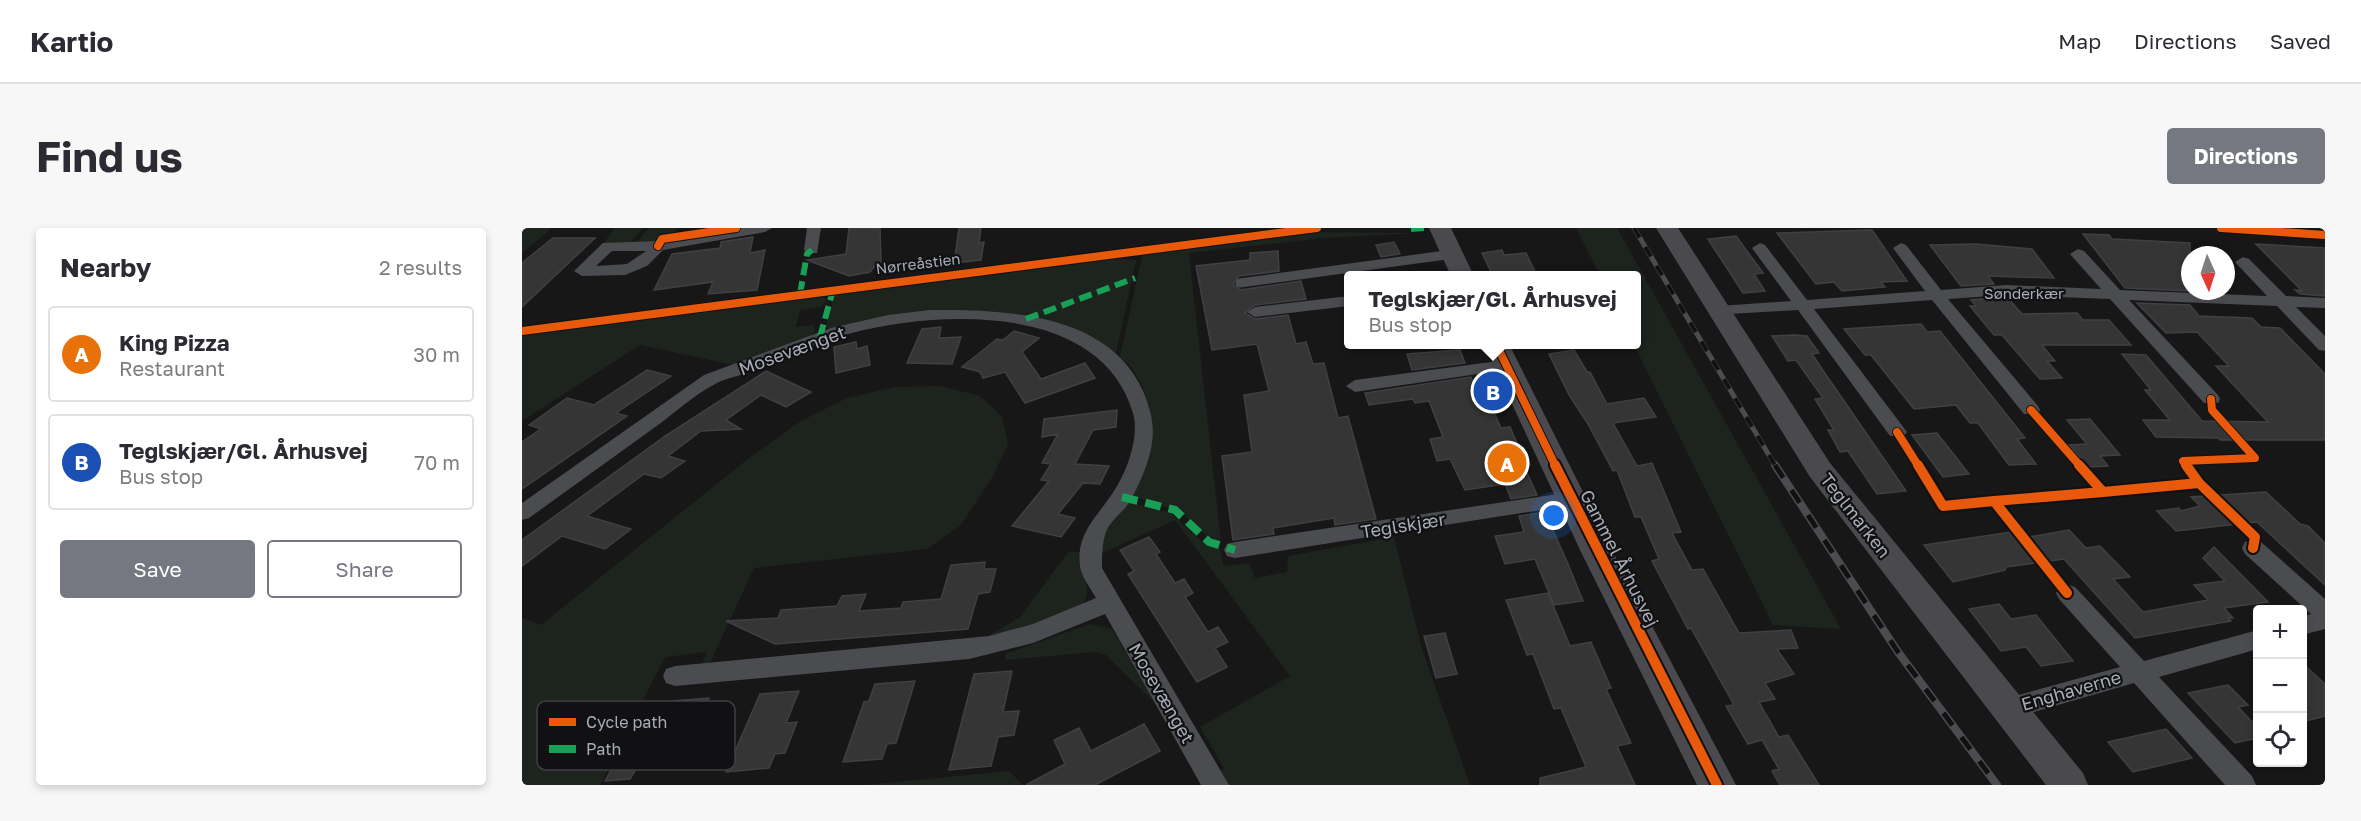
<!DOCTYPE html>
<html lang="en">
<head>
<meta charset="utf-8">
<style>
	:root { --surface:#fff; --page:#f7f7f7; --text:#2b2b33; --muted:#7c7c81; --line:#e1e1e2; --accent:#757880 }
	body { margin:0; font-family:"Golos Text",sans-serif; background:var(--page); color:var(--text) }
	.controls { position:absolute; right:18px; bottom:18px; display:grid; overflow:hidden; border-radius:6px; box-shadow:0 3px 9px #0003 }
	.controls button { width:54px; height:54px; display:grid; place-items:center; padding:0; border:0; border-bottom:2px solid var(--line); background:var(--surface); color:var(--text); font:30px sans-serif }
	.compass { position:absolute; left:1659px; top:18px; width:54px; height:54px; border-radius:50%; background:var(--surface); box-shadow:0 3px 9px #0003; rotate:177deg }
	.you { position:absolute; left:1032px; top:288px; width:21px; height:21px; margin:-15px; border:4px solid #fff; border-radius:50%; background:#1a73e8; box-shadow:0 0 0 9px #1a73e833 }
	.badge { display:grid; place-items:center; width:39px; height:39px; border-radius:50%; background:var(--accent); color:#fff; font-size:20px; font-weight:700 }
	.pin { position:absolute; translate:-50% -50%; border:3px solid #fff; box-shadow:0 2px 6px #0006 }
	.popup { position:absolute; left:822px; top:43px; width:297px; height:78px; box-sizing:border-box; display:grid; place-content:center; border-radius:6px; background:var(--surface); filter:drop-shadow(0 2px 4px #0005); font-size:20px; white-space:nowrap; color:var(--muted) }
	.popup b { font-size:22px; color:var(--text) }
	.popup::after { content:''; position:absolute; left:50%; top:100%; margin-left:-12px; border:12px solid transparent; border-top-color:var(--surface) }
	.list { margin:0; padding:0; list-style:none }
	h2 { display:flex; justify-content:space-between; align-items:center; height:78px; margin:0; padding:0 24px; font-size:26px }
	h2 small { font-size:20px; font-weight:400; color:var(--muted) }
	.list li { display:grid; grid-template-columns:39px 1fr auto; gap:18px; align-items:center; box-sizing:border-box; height:96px; margin:0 12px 12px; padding:0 12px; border:2px solid var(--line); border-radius:6px }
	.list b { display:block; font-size:22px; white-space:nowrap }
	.list p { margin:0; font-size:20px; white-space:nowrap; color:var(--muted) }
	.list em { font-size:20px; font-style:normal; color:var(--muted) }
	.actions { display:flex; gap:12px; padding:18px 24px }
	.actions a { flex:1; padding:14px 0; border:2px solid var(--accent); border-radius:6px; text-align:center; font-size:21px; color:var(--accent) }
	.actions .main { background:var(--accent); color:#fff }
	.icon { flex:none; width:33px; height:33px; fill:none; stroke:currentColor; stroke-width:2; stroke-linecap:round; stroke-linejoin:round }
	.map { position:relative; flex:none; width:1803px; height:557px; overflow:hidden; border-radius:6px }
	header { display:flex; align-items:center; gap:36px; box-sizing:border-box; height:84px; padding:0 30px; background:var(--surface); border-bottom:2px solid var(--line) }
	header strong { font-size:28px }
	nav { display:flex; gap:33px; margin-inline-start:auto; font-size:21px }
	.intro { display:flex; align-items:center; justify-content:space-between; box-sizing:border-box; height:144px; padding:0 36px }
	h1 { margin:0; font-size:42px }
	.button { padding:15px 27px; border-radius:6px; background:var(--accent); color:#fff; font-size:21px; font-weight:700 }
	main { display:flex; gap:36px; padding:0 36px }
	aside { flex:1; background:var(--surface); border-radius:6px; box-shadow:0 3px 9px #0003 }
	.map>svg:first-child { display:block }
	.green { fill:#1d241e }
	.building { fill:#353536; stroke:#3f4043; stroke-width:1.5 }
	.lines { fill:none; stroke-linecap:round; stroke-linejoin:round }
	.lane { stroke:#4b4c50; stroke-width:9 }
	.street { fill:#4b4c50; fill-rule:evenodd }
	.secondary { fill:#4a4a4e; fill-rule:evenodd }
	.rail-far1-casing { stroke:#4b4c4f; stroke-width:5 }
	.rail-casing { stroke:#4b4c4f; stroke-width:8 }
	.rail-far1 { stroke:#111113; stroke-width:4; stroke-dasharray:11; stroke-linecap:butt }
	.rail { stroke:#111113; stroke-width:5; stroke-dasharray:15; stroke-linecap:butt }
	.quiet-far1 { stroke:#1a9f57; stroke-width:6; stroke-dasharray:13 6; stroke-linecap:butt }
	.quiet { stroke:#1a9f57; stroke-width:8; stroke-dasharray:16 8; stroke-linecap:butt }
	.cycleway-far1-casing { stroke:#111113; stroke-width:10 }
	.cycleway-casing { stroke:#111113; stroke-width:14 }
	.cycleway-far1 { stroke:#e8590c; stroke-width:8 }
	.cycleway { stroke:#e8590c; stroke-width:10 }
	.labels { text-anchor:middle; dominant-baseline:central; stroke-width:4.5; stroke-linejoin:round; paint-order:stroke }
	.far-street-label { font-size:15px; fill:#a8adb8; stroke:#111113 }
	.street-label { font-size:18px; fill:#a8adb8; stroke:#111113 }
	.key { fill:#111113; stroke:#3e4045; stroke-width:1.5 }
	.key-label { font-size:16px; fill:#a8adb8 }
</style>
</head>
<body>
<header>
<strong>Kartio</strong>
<nav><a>Map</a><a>Directions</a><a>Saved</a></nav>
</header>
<div class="intro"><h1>Find us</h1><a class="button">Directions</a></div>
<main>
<aside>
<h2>Nearby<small>2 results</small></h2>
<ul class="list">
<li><span class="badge" style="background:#e8710a">A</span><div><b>King Pizza</b><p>Restaurant</p></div><em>30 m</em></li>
<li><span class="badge" style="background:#1a4fb4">B</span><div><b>Teglskjær/Gl. Århusvej</b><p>Bus stop</p></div><em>70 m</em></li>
</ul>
<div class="actions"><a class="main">Save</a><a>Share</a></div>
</aside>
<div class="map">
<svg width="1803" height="557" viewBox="0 0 1803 557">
	<rect width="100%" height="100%" fill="#171717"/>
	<!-- green -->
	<path class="green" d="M0,0h30l-30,25z
		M93,0h28l-13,15 -27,1z
		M127,0h28c-9,14 -25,15 -41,15z
		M1054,0h41l224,401 -68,-4 -139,-280 3,-1v-68l-37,-1z
		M778,4l119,1 -95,5 -135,15 32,288 -10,-1 -30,-28 -51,-17 21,-69 -2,-23 -5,1 -5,-13 5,-2 -13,-22 -11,-10 23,-106z
		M577,30l37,2 -20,94c-36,-31 -86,-39 -131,-43l-153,20 -6,-5 9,-33z
		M300,66l4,5 -4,8 -22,3 -4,17 17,-2 2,6 -5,6 -72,29 -98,-21 -118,76v-87z
		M418,158l40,10 22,20 6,28 -15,32 -32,49 -34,24 -173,19 -46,99 -8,1 7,-16 -42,5 -65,128h-78v-167l19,7 208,-167 52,-37 46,-23 48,-11z
		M607,274l41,11 36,32 14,4 4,17 25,-3 6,15 32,-6 1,-16 106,-19 28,112 48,136h-247l-6,-12 7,-5 -24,-41 90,-51 -115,-156 -75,34 2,-17 23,-34z
		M547,323l13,2c-1,23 14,40 -4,58l-99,30 40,-23z
		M568,396l22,5 45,76 -51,-50 -11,-3 -90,8v-6z
		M487,543l14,14h-158z"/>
	<!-- building -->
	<path class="building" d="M327,0h31l1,35 -5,1 -6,8 -21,4 -42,-16 39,-6z
		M437,0h22l-2,15 5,-1 -3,18 -27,3z
		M1350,2l35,51 -26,1 4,5 -43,4 -8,-9 -18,2 -39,-51z
		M1561,6l26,1 3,4 78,4v48l-65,-3z
		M1214,8l27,37 -9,1 11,17 -22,2 -35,-54z
		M231,9l-3,16 15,-3 -8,40 -49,4 5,-12 -59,8 18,-36 48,-6 1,-6z
		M31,10h42l-73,69v-44z
		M872,14l6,12 -19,3 -5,-12z
		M1454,16l56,5 22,29 -66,-2 6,8 -33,2 -31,-41z
		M1734,16l69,4v48l-25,-2 -5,-4 7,1z
		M980,22l2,5 22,-2 11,23h-44l-11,-23z
		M756,23l1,20 -40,5 -6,8 8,6 60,-9 5,18 -51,6 -10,8 10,6 33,-4 8,29 10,-2 7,22 11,-1 14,55 10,-2 28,103 -41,6 -1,-7 -61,10 1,6 -41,6 -11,-84 30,-4 -8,-57 25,-4 -12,-47 -45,6 -16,-84 54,-6v-7z
		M1485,69l15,17 55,-1 6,7h26l22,25h-89l13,16h-8l15,17 -22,1 -38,-44h-8l-24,-29h6l-5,-6z
		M1615,75l53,2 9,11 53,2 9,9 19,1 45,46v66h-105l-2,-2 -62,-1 -13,-17h27l-25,-30h6l-29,-36 24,1 56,66 66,1 -52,-56h13l-32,-34 -31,1z
		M1399,96l6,8 13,-1 85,107 -8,1 19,25 -27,1 -31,-42h-8l-14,-18 -42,4 -43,-54h-6l-21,-26z
		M419,99l-2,11 22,-1 -9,27 -45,-1 15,-34z
		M492,103l25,7 -17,14 19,27 44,-16 10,15 -70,25 -20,-31 -22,6 -3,-6 -18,-5 35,-28 6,1z
		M1273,107l12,1 12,17 -7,1 10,15 84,122 -29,3 -29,-43 -8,1 -12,-22h6l-19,-31 8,-1 -27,-38 -8,1 -16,-25z
		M334,114l1,7 10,-3 3,19 -34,8 -2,-26z
		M938,122l5,13 -53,7 -5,-16z
		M1052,122l13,22h3l17,32 37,-6 12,19 -43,6 24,43 15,-3 29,69 -9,1 20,37 11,-1 36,64 52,-3 7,18 -21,1 17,25 -29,9 10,16 -16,3 20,35 9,-2 31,50h-39l-8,-14 7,-2 -17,-29 -14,4 -22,-38 8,-1 -43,-77 -3,1 -36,-68 7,-2 -18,-42h-6l-18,-47 -4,1 -25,-47 -19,-29 -20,-41z
		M125,142l24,6 -55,37 11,3 -105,73v-47l19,-13 -12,-4 38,-27 27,7z
		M244,143l45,21 -25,15 -25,-12 -35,25 15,9 -40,2 -33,25 17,5 -24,17 -17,-4 -57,42 44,13 -26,20 -43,-13 -40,30v-26l143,-104z
		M949,149l11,25 7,-1 12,27 9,-1 9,21h4l7,17 -6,1 13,29 -26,4 -6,-15 -40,6 -15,-31 -13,2 -7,-22 13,-2 -14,-36 -14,2 -2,-4 -44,6 -4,-12z
		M595,182l-1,17 -23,3 -18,34 34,2 -9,18 -17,-1 -25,31 17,4 -14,19 -49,-11 37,-45 -8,-1 10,-16 -9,-1 16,-29 -16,3 2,-18z
		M1568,191l30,36 -20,1 8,10 -21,1 -18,-22 18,-1 -20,-24z
		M1415,205l32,41 -26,3 -31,-42z
		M1744,264l34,32 8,2 17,17v42l-68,-63 -81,9 -19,-20 22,-3 2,3 19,-5 -9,-9z
		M1023,284l23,52 15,37 -29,4 -19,-46 -30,5 -10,-28 29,-4 -5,-16z
		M1547,302l17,18 14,-2 30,31 -17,2 30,33 65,-12 -14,-15 31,-4 -22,-23 11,-11 54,55 -44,6 9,10h-5l3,3 -96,17 -71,-79 -58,8 -1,3 -52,12 -29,-37 87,-13 6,7z
		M627,309l11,15 -4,2 19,29 9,-4 9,14 -8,4 23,35 10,-5 10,15 -13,6 12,19 -30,15 -69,-108 6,-3 -14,-21z
		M463,334l-1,7h12l-6,23 -12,2 -10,35 -193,15 -49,-23 52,-3 3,-8 56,-4 5,-10 24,-2 -7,17 42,-3 2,-6 38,-3 10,-34z
		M1026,365l22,53 21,-4 20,46 -5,1 25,54 -14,3 18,39h-95v-7l46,-11 -25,-59 -7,1 -21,-55 -6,1 -21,-55z
		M1477,376l12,15 25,-4 37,46 -32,5 -15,-19 -25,4 -32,-42z
		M923,405l12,41 -21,4 -12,-42z
		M1780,435l23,21v32l-23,6z
		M490,443l-9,41 16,-1 -5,24 -16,2 -7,29 -42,4 25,-96z
		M393,453l-19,62 -9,1 -5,15 -39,3 21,-60 5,-1 6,-17z
		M1706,457l20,20 -10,2 20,21v10l-23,5 -47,-50z
		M277,463l-13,32 11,-1 -12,31 -10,1 -6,14 -43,4 34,-78z
		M187,470l-18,35 18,-1 -12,24 -55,3 -12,20 -25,2 19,-34 23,-1 25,-45z
		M622,496l16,27 -65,34h-69l39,-21 -11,-24 25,-12 12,23z
		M1644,501l26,29 -59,14 -25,-30z"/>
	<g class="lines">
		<!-- lane -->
		<path class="lane" d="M718,55l213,-29"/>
		<!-- street -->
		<path class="street" d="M216,0h34l-7,4 -102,18 -16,16 -22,9 -43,1 -8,-5 29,-28 55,-2zM90,23h34l-19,13 -31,2z
			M285,0h14l-4,25h-10l-3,-3z
			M1238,15l5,2 42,55 118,-9 -32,-43 8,-5 5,2 35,45 65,-5 95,4 -31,-35 8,-5 6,2 36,39 147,6 -32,-34 8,-5 6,2 37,37 39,2v10l-29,-1 29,29v15l-6,-1 -42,-44 -148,-6 89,95 2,4 -2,4h-14l-94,-104 -104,-4 -58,4 90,107 2,4 -2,4h-14l-92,-114 -118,9 93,123 -3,4h-14l-92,-126 -85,5 -2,-4 2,-4 6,-1 72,-5 -39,-53z
			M827,68v10l-94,11 -8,-5 8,-5z
			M408,82c74,-1 179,3 213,81 10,24 13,41 6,66 -5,17 -13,35 -23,50 -7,8 -16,15 -20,25 -4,11 -4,24 -4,36l127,217h-28l-96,-171 -72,29 -64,16 -294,27 -9,-3 -3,-7 3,-7 9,-3 314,-30 44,-12 63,-26c-5,-9 -15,-22 -16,-32 -4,-32 16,-48 32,-72 14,-20 28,-56 21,-81 -32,-110 -192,-103 -281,-80 -35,9 -68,25 -101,38 -11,5 -24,7 -34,12 -22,11 -40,28 -59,42 -43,31 -86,62 -129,93l-7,2v-17l182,-128 127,-47 57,-13z
			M984,132l6,1 3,4 -3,4 -157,23 -9,-6 9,-6z
			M1050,264l7,2 3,5 -3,5 -344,54 -8,-2 -3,-6 3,-6 8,-2z
			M1731,312l8,2 64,57v30l-23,6v-18l9,-3 -66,-60 -3,-6 3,-6z
			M1545,356l8,3 69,74 114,-31v19l-99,28 93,99 4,9h-31l-91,-102 -128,37 -9,-3 -4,-8 4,-8 123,-34 -61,-68 -3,-6 3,-6z"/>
		<!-- secondary -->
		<path class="secondary" d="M907,0h22l23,48h-23z
			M1134,0h22l152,235 253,310 5,12h-42l-236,-308z
			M962,116h25l104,208 123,233h-39l-116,-233z"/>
		<defs>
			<path id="rail-far1" d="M1112,0l142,239"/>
			<path id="rail" d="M1253,237l123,187 99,133"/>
		</defs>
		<!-- rail-far1 casing -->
		<use href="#rail-far1" class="rail-far1-casing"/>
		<!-- rail casing -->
		<use href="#rail" class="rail-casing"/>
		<!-- rail-far1 -->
		<use href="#rail-far1" class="rail-far1"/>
		<!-- rail -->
		<use href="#rail" class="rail"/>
		<!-- quiet-far1 -->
		<path class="quiet-far1" d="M889,1l13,-1
			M278,66l7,-40 5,-4
			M504,91l109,-41
			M298,109l13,-47"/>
		<!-- quiet -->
		<path class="quiet" d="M600,269l53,13 34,32 26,8"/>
		<defs>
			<path id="cycleway-far1" d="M1699,0l104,7
				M136,18l4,-7 74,-11
				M0,103l795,-103
				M974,116l60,123
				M1509,182l50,57
				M1375,204l22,35
				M1665,239l-4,-6 72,-3 -43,-48 -1,-11"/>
			<path id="cycleway" d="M1033,237l162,320
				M1396,237l25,41 51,-5 73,92
				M1664,237l13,18
				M1581,264l96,-9 56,54 -2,11
				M1472,273l109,-9 -24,-27"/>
		</defs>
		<!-- cycleway-far1 casing -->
		<use href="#cycleway-far1" class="cycleway-far1-casing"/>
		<!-- cycleway casing -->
		<use href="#cycleway" class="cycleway-casing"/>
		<!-- cycleway-far1 -->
		<use href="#cycleway-far1" class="cycleway-far1"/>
		<!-- cycleway -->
		<use href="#cycleway" class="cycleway"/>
	</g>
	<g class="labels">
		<!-- far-street labels -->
		<g class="far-street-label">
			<text transform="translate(396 35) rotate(-7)">Nørreåstien</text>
			<text x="1502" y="65">Sønderkær</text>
		</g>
		<!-- street labels -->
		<g class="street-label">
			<text transform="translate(270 122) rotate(-20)">Mosevænget</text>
			<text transform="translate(1334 287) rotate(52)">Teglmarken</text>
			<text transform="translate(881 297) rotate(-9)">Teglskjær</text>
			<text transform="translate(1098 330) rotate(63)">Gammel Århusvej</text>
			<text transform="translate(1549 462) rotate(-16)">Enghaverne</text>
			<text transform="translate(640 465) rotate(60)">Mosevænget</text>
		</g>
	</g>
	<!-- legend -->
	<rect x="15" y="473" width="198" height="69" rx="9" class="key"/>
	<rect x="27" y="490" width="27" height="8" fill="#e8590c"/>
	<rect x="27" y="517" width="27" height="8" fill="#1a9f57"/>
	<g class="key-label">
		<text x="64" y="500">Cycle path</text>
		<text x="64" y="527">Path</text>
	</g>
</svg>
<div class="controls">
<button>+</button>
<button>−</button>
<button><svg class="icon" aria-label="locate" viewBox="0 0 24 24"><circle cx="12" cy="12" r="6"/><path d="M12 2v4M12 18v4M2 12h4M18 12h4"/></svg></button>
</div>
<svg class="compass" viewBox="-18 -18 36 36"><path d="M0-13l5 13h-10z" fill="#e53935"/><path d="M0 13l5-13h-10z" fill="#7c7c81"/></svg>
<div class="you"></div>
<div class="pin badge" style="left:985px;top:235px;background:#e8710a">A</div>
<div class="pin badge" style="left:971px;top:163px;background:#1a4fb4">B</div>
<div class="popup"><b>Teglskjær/Gl. Århusvej</b>Bus stop</div>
</div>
</main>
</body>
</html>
